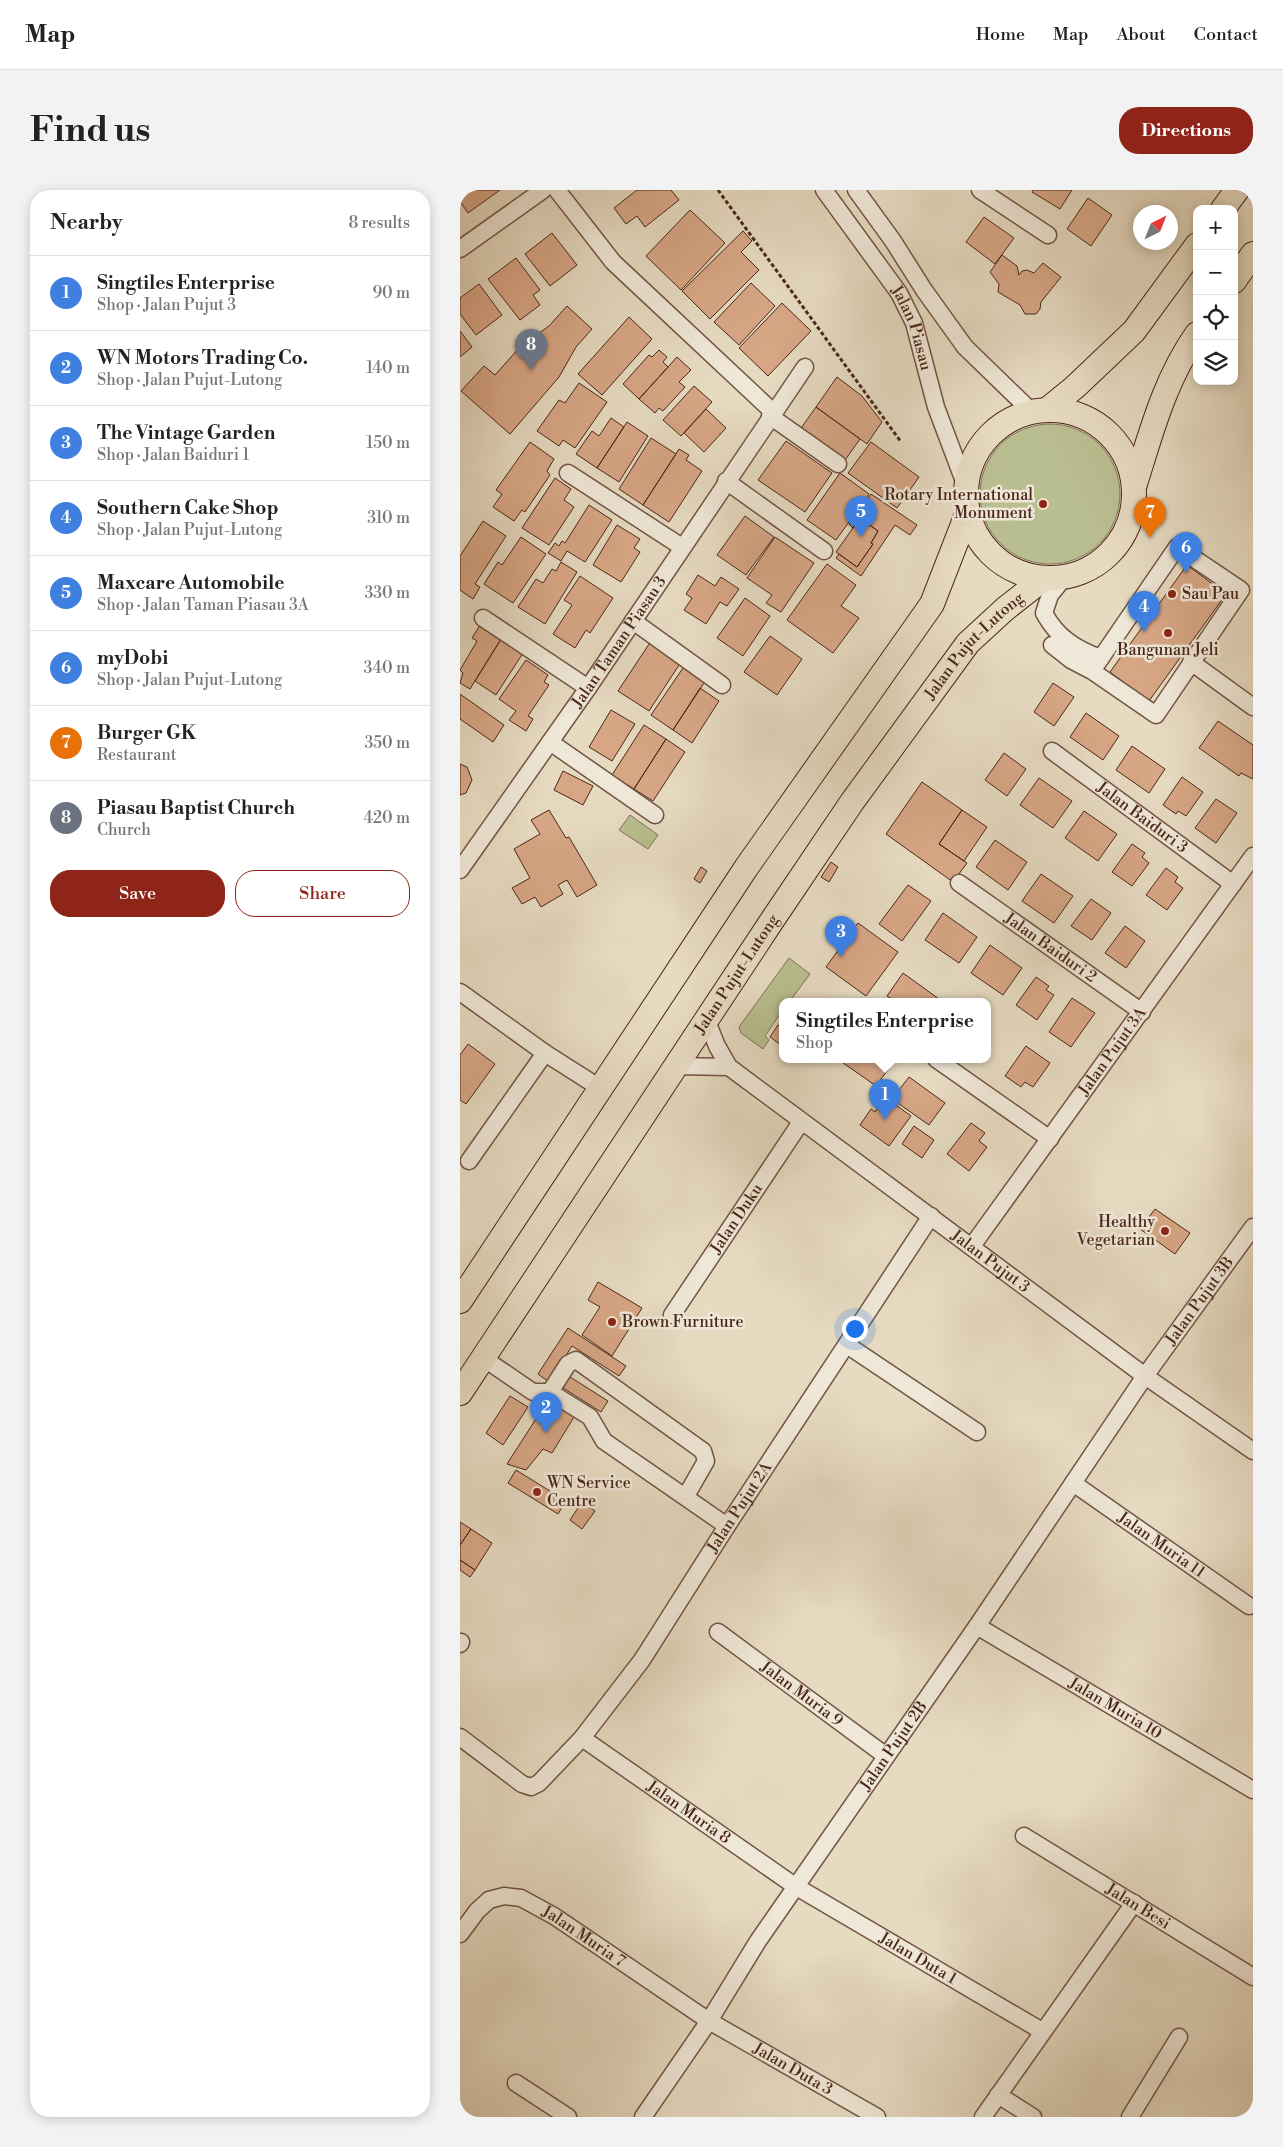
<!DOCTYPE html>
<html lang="en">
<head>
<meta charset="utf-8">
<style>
	:root { --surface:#fff; --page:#f2f2f2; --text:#222; --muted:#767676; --line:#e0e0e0; --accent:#8f2418 }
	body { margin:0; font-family:"Libre Bodoni",serif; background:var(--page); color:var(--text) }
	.controls { position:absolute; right:15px; top:15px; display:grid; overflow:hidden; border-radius:10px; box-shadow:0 2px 12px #0003 }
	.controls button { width:45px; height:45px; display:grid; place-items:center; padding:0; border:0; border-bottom:1px solid var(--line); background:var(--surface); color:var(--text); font:25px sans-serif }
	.compass { position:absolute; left:673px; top:15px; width:45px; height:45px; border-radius:50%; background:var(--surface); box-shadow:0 2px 12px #0003; rotate:43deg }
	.you { position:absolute; left:394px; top:1138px; width:18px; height:18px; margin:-12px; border:4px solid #fff; border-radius:50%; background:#1a73e8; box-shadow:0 0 0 8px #1a73e833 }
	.badge { display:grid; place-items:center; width:32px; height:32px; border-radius:50%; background:var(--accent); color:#fff; font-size:16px; font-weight:700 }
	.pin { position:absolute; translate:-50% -41px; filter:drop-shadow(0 1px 2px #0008) }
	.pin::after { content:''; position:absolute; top:26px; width:18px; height:15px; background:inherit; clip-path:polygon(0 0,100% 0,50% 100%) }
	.popup { position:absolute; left:319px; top:808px; width:212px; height:65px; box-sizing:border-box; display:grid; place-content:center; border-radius:10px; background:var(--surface); filter:drop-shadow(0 1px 4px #0005); font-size:16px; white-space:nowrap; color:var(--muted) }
	.popup b { font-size:19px; color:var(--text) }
	.popup::after { content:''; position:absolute; left:50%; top:100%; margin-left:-10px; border:10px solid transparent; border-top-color:var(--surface) }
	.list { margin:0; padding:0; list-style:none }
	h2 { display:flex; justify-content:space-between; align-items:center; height:65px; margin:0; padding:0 20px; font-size:21px }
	h2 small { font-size:16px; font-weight:400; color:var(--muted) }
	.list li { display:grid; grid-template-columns:32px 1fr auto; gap:15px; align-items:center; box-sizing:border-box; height:75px; padding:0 20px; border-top:1px solid var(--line) }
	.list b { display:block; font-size:19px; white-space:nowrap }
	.list p { margin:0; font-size:16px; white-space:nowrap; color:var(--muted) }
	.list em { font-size:16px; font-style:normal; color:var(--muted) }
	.actions { display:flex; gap:10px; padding:15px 20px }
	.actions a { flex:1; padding:11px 0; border:1px solid var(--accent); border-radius:20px; text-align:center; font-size:18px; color:var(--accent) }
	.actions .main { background:var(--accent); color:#fff }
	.icon { flex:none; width:28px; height:28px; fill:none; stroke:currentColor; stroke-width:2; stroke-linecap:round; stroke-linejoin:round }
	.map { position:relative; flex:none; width:793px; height:1927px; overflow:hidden; border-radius:20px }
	header { display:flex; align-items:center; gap:30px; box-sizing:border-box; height:70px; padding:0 25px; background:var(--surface); border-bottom:1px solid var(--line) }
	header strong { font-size:24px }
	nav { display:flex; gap:28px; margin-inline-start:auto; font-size:18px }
	.intro { display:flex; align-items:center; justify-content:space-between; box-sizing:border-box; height:120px; padding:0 30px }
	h1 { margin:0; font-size:35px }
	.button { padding:12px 22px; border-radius:20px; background:var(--accent); color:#fff; font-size:18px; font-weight:700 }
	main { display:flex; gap:30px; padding:0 30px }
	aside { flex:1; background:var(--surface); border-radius:20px; box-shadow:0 2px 12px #0003 }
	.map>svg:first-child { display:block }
	.green { fill:#b9be90; stroke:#827254 }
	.building { fill:#d7a685; stroke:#4b2719 }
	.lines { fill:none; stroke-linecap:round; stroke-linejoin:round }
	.minor-casing { stroke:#725443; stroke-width:19 }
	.highway-casing { stroke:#4b2719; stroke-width:26 }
	.path { stroke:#4b2719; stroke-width:3; stroke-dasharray:4 2.5; stroke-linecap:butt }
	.minor { stroke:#efe7d7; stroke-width:16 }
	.highway { stroke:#e6dac1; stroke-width:24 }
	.poi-dot { fill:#8f2418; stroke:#efe7d7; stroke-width:2 }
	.labels { text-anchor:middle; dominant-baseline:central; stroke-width:5; stroke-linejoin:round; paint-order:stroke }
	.street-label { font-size:16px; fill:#4b2719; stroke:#efe7d7 }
	.poi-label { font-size:16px; fill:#4b2719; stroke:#efe7d7; text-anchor:start }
</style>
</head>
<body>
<header>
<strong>Map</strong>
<nav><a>Home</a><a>Map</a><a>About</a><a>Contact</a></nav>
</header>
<div class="intro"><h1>Find us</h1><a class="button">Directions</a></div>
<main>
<aside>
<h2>Nearby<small>8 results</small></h2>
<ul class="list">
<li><span class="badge" style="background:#3f7fe0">1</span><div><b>Singtiles Enterprise</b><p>Shop · Jalan Pujut 3</p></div><em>90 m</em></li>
<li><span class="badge" style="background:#3f7fe0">2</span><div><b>WN Motors Trading Co.</b><p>Shop · Jalan Pujut-Lutong</p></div><em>140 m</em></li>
<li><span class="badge" style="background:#3f7fe0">3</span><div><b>The Vintage Garden</b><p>Shop · Jalan Baiduri 1</p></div><em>150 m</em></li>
<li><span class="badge" style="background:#3f7fe0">4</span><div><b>Southern Cake Shop</b><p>Shop · Jalan Pujut-Lutong</p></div><em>310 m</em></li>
<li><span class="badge" style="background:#3f7fe0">5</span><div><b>Maxcare Automobile</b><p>Shop · Jalan Taman Piasau 3A</p></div><em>330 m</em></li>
<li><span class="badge" style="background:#3f7fe0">6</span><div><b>myDobi</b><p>Shop · Jalan Pujut-Lutong</p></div><em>340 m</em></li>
<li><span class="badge" style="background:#e8710a">7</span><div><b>Burger GK</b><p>Restaurant</p></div><em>350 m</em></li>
<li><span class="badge" style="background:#6b7280">8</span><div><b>Piasau Baptist Church</b><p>Church</p></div><em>420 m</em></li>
</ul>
<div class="actions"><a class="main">Save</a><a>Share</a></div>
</aside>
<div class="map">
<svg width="793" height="1927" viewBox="0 0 793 1927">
	<rect width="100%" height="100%" fill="#e6dac1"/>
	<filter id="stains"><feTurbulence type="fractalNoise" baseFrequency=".004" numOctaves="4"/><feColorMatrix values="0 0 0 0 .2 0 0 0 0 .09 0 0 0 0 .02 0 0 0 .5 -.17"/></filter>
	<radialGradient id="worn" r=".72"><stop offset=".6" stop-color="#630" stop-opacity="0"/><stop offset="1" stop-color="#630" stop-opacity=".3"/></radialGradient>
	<!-- green -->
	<path class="green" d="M520 304a70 70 0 1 1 140 0a70 70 0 1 1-140 0Z
		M170,625l28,20 -10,14 -29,-19z
		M329,768l21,16 -20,27h-8v10l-17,25 4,4 -6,9 -22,-16 -2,-6z"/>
	<!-- building -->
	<path class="building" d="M0,0h40l-32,23 -7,-10 -1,1z
		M177,0h34l8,10 -34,27 -8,-11 -11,8 -12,-16z
		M573,0h39l-12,19 -28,-17z
		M628,8l24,17 -21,31 -24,-17z
		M230,20l35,33 -44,47 -35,-34z
		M524,27l30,21 -19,26 -29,-22z
		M283,41l9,10 -11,11 18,18 -49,49 -28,-28z
		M92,43l25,32 -27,21 -25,-32z
		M542,65l15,11 2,9 3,-4 5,-1 7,3 9,-10 18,14 -20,25 -1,7 -4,5h-11l-5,-9 -22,-13 1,-8 -9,-12z
		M56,68l24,32 -7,5 7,10 -20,15 -32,-41z
		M291,93l24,23 -36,39 -25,-23z
		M19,94l23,31 -26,20 -16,-21v-16z
		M322,113l29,28 -43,45 -29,-28z
		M107,116l25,23 -16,18 -17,30 -49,57 -49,-43 23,-25 11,9 25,-28 29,-21z
		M169,127l23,22 -50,56 -24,-21z
		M0,141l12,16 -12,10z
		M199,160l8,7 -4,5 5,5 -29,32 -16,-15 26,-29 3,2z
		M217,167l14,13 -12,12 6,5 -22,24 -4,-3 -4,5 -16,-14z
		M377,187l25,19 20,26 -15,22 -51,-37z
		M119,193l28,19 -32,46 -12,-8 -4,6 -22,-15 22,-31 6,3z
		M234,196l18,16 -31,34 -18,-16z
		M356,217l44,32 -17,24 -44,-32z
		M246,219l20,19 -22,24 -20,-19z
		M151,228l13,9 -27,41 -21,-14 16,-23 7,5z
		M167,232l21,14 -29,46 -22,-14z
		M191,248l25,16 -33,51 -24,-16z
		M326,251l46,32 -27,39 -47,-32z
		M70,252l24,17 -7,12 3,4 -25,37 -3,-2 -8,11 -21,-14 9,-13 -6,-4z
		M411,252l48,35 -22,31 -49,-35z
		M219,259l10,6 -3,5 16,11 -33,51 -26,-17z
		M380,283l29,21 -33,46 -29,-20z
		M95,288l16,11 -7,11 10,7 -25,38 -27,-17z
		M411,304l46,31 -7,10 -15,-10 -34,51 -25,-18 3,-4 18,13 16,-23 -2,-1 7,-12 -18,-13 -7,10 -4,-4z
		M129,315l23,15 -27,42 -18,-11 -6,10 -13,-8 7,-10 4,3 3,-5 3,2z
		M285,326l29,21 -28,38 -29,-20z
		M400,328l18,13 -7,12 2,1 -16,23 -21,-15z
		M23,331l23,15 -31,48 5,3 -7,12 -13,-9v-34z
		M157,335l23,14 -6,9 6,4 -19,30 -28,-17z
		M61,347l25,17 -33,49 -29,-19 14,-22 4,3z
		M315,347l39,26 -33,49 -15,-9 6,-8 -25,-17z
		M101,372l16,10 -32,52 -27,-17 18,-28 7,4 9,-14 4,2z
		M367,374l29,21 -15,21 18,12 -26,35 -46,-33z
		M727,375l39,29 -77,107 -39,-29z
		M238,385l17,11 6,-9 18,12 -12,17 -7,-4 -14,22 -22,-14 8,-12 -6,-4z
		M120,386l33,22 -23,35 -4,-3 -11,18 -22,-14 19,-29 -8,-5z
		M285,408l25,18 -27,40 -26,-18z
		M20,435l21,14 -31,50 -10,-6 3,-10 -3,-3 17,-29 -5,-3z
		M310,446l32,23 -25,36 -33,-23z
		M41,449l22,14 -27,42 -21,-14z
		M191,451l30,21 -32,49 -31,-20z
		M66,470l22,15 -4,7 5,3 -21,31 5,3 -7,12 -17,-11 7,-9 -17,-12z
		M225,475l21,15 -33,50 -22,-15z
		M593,493l21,14 -20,29 -20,-14z
		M240,498l19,13 -27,42 -19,-13z
		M0,504l44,31 -11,17 -33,-23z
		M151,520l24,14 -23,37 -23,-14z
		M626,523l33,23 -16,24 -33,-23z
		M758,531l35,24v34l-12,-6 -2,3 -40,-28z
		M184,535l22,14 -32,50 -22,-14z
		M206,549l19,13 -32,49 -19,-12z
		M672,556l33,23 -16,24 -33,-23z
		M544,563l22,16 -19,27 -22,-16z
		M0,574l7,3 5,13 -6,13 -6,2z
		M103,581l30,15 -10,19 -29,-15z
		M722,587l21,15 -17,24 -8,-5 -2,3 -13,-9z
		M579,588l33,23 -19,27 -33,-23z
		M462,592l40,28 -23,34 28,19 -14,19 -67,-48z
		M756,609l21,14 -21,30 -21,-15z
		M89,620l17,28 3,-1 28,48 -20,12 -10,-17 -9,5 5,9 -22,13 -6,-10 -13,7 -10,-16 18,-10 -16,-29 26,-15 -9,-14z
		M502,620l25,17 -23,34 -25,-17z
		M624,621l33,23 -19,27 -33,-23z
		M535,650l32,22 -19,28 -32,-23z
		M672,654l13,9 -3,4 7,6 -17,23 -20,-14z
		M371,672l7,5 -9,15 -8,-5z
		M241,677l6,4 -7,12 -6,-4z
		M706,678l12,9 -3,5 8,6 -16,22 -21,-15z
		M581,684l32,22 -19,27 -32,-22z
		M448,695l23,16 -29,40 -23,-17z
		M631,709l20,14 -19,27 -21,-14z
		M483,723l34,24 -18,26 -34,-23z
		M398,733l40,29 -32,44 -40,-29z
		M665,736l20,15 -19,27 -21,-15z
		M530,755l32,23 -19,27 -32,-22z
		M443,783l36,26 -1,2h-43l-8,-5z
		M576,787l13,9 -3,4 8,5 -17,25 -21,-15z
		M612,808l23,15 -24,34 -22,-15z
		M318,835l4,3 -1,17 -11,-8z
		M8,854l27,20 -29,40 -6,-4v-45z
		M566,856l24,17 -17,24 -8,-5 -4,5 -16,-11z
		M381,869h44l7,5 -16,22 -37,-26z
		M449,887l36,26 -16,22 -37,-26z
		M425,907l26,19 -22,30 -29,-21 11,-16 4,3z
		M511,933l14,10 -6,8 8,6 -18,24 -22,-17z
		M454,936l20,14 -12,18 -20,-14z
		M695,1019l35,24 -15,21 -35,-25z
		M138,1092l44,26 -30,48 -30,-21 18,-28 -12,-7z
		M108,1138l58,38 -7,10 -47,-30 -23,36 -11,-8z
		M107,1185l41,26 -7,11 -41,-26z
		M50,1206l18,11 -25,38 -17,-12z
		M88,1210l26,17 -22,36 -9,-4 -17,21 -19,-6z
		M56,1280l50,31 -8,13 -50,-31z
		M122,1312l13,9 -13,18 -12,-9z
		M0,1332l11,7 -11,16z
		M11,1339l21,14 -17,27 -15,-10v-15z
		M0,1370l15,10 -5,7 -10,-7z"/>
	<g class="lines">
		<defs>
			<g id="minor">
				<path d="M97,0l56,72 160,150"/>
				<path id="s1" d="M364,0l75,103 15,30 22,84 29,77"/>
				<path d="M396,0l37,51 31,49 41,57 66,64"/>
				<path d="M520,0l68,45"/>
				<path d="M0,59l83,-59"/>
				<path d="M310,226l68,48"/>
				<path d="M108,283l114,74"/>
				<path d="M266,291l98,70"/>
				<path d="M604,388l-14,17 -6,18c13,24 31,36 57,45"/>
				<path d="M23,428l105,70"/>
				<path d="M173,431l89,64"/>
				<path d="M592,455l19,15 21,11 64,44 85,-125 -64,-43 -85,124"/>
				<path d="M731,472l62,45"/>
				<path d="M90,552l105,73"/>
				<path id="s2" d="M592,561l181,133"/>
				<path id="s3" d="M0,680l128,-182 217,-321"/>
				<path id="s4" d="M499,693l183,129"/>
				<path d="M0,802l85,61 55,35"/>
				<path id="s5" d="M246,829l11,27 12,21 416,309 108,75"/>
				<path d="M476,869l114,80"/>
				<path d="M215,876l54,1"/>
				<path d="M9,971l76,-108"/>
				<path id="s6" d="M512,1056l281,-390"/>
				<path id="s7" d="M212,1125l129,-193"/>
				<path d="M387,1155l130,87"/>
				<path d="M23,1168l50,34h17l40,25 14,24 123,85"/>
				<path d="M90,1202l18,-28 8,-4 127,91 3,10 -20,35"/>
				<path id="s8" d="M613,1293l176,123"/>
				<path id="s9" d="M517,1436l276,164"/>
				<path id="s10" d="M258,1442l168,124"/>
				<path d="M0,1454l1,-2"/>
				<path id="s11" d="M0,1547l62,47 9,3 8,-4 43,-45 60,-78 85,-134 204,-310"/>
				<path id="s12" d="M122,1548l213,148 247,145"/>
				<path id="s13" d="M564,1646l229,141"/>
				<path id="s14" d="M0,1744l17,-23 12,-11 15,-4 17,2 33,18 155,105 168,96"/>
				<path d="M56,1893l52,34"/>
				<path d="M538,1905l35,22"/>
				<path id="s15" d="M183,1927l66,-96 49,-80 219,-315 168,-250 108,-149"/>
				<path d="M523,1927l151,-214"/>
				<path d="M670,1927l49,-80"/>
			</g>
			<g id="highway">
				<path d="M763,19l14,-19"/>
				<path d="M774,91l19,-27"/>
				<path d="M588,219l27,-22 59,-56 63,-86"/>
				<circle cx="590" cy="304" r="84"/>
				<path d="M675,294c16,-51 30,-105 62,-150"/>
				<path d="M0,1111l286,-433 186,-264 35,-90"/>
				<path id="s16" d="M0,1203l313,-474 79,-117 116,-159 37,-34 38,-30"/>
			</g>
		</defs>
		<!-- minor casing -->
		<use href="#minor" class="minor-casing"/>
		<!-- highway casing -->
		<use href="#highway" class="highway-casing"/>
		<!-- path -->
		<path class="path" d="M258,0l183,252"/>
		<!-- minor -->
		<use href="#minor" class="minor"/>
		<!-- highway -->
		<use href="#highway" class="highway"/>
	</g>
	<!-- markers -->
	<g class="poi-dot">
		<circle cx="583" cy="314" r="5"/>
		<circle cx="712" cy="404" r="5"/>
		<circle cx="708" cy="443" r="5"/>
		<circle cx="705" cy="1041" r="5"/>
		<circle cx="152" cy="1132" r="5"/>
		<circle cx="77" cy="1302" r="5"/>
	</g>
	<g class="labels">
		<!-- street labels -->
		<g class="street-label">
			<text stroke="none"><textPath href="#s1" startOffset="165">Jalan Piasau</textPath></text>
			<text stroke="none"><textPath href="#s3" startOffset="278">Jalan Taman Piasau 3</textPath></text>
			<text stroke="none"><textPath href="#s16" startOffset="908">Jalan Pujut-Lutong</textPath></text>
			<text stroke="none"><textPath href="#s2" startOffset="112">Jalan Baiduri 3</textPath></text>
			<text stroke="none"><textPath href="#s4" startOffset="112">Jalan Baiduri 2</textPath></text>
			<text stroke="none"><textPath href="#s16" startOffset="502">Jalan Pujut-Lutong</textPath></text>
			<text stroke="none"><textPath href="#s6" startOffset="240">Jalan Pujut 3A</textPath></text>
			<text stroke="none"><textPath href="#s7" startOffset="116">Jalan Duku</textPath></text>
			<text stroke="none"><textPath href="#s5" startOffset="379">Jalan Pujut 3</textPath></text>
			<text stroke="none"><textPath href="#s15" startOffset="988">Jalan Pujut 3B</textPath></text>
			<text stroke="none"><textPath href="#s11" startOffset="438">Jalan Pujut 2A</textPath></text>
			<text stroke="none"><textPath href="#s8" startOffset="108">Jalan Muria 11</textPath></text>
			<text stroke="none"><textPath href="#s10" startOffset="104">Jalan Muria 9</textPath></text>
			<text stroke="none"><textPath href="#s9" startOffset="161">Jalan Muria 10</textPath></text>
			<text stroke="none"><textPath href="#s15" startOffset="448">Jalan Pujut 2B</textPath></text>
			<text stroke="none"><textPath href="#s12" startOffset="130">Jalan Muria 8</textPath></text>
			<text stroke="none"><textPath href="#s13" startOffset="134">Jalan Besi</textPath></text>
			<text stroke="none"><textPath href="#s14" startOffset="151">Jalan Muria 7</textPath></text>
			<text stroke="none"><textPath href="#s12" startOffset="402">Jalan Duta 1</textPath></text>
			<text stroke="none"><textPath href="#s14" startOffset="399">Jalan Duta 3</textPath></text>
		</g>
		<!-- poi labels -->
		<g class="poi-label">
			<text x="573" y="305" text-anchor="end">Rotary International<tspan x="573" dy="18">Monument</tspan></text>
			<text x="722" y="404">Sau Pau</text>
			<text x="708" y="460" text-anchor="middle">Bangunan Jeli</text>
			<text x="695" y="1032" text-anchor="end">Healthy<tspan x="695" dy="18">Vegetarian</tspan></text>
			<text x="162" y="1132">Brown Furniture</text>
			<text x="87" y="1293">WN Service<tspan x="87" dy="18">Centre</tspan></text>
		</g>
	</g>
	<rect width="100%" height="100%" filter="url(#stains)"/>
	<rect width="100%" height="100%" fill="url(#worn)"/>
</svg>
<div class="controls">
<button>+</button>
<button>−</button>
<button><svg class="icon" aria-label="locate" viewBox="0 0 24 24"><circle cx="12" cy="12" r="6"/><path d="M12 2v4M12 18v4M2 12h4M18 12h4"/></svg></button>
<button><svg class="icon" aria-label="layers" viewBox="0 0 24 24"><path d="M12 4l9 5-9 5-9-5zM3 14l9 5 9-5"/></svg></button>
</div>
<svg class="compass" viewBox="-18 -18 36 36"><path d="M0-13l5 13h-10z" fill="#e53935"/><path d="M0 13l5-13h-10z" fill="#767676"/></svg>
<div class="you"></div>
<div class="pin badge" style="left:425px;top:930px;background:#3f7fe0">1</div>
<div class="popup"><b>Singtiles Enterprise</b>Shop</div>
<div class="pin badge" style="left:86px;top:1243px;background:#3f7fe0">2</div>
<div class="pin badge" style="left:381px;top:767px;background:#3f7fe0">3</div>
<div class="pin badge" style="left:684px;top:442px;background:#3f7fe0">4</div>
<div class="pin badge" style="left:401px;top:347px;background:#3f7fe0">5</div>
<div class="pin badge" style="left:726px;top:383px;background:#3f7fe0">6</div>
<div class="pin badge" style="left:690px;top:348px;background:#e8710a">7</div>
<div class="pin badge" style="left:71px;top:180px;background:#6b7280">8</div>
</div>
</main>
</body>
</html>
